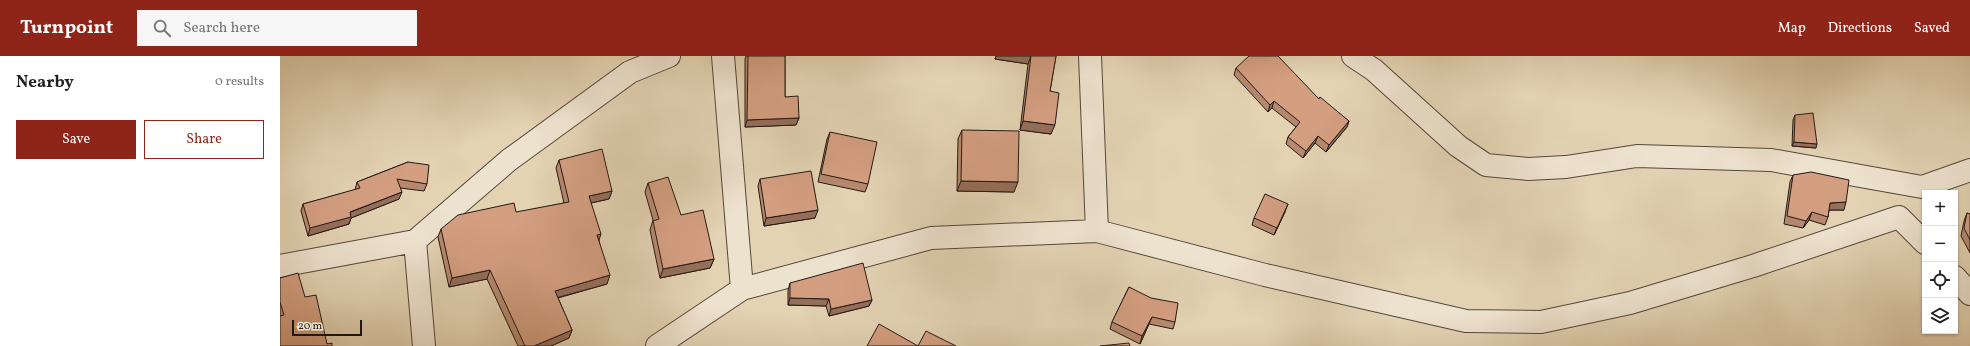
<!DOCTYPE html>
<html lang="en">
<head>
<meta charset="utf-8">
<style>
	:root { --surface:#fff; --page:#f6f6f6; --text:#202124; --muted:#757577; --line:#e0e0e0; --accent:#8f2418 }
	body { margin:0; font-family:Vollkorn,serif; background:var(--page); color:var(--text) }
	.controls { position:absolute; right:12px; bottom:12px; display:grid; overflow:hidden; border-radius:0px; box-shadow:0 1px 3px #0004 }
	.controls button { width:36px; height:36px; display:grid; place-items:center; padding:0; border:0; border-bottom:1px solid var(--line); background:var(--surface); color:var(--text); font:20px sans-serif }
	.scale { position:absolute; left:12px; bottom:10px; width:70px; box-sizing:border-box; padding-left:4px; border:2px solid #241814; border-top:0; font-size:11px; line-height:14px; white-space:nowrap; color:#241814; -webkit-text-stroke:3px #ede2ce; paint-order:stroke }
	.list { margin:0; padding:0; list-style:none }
	h2 { display:flex; justify-content:space-between; align-items:center; height:52px; margin:0; padding:0 16px; font-size:17px }
	h2 small { font-size:13px; font-weight:400; color:var(--muted) }
	.actions { display:flex; gap:8px; padding:12px 16px }
	.actions a { flex:1; padding:9px 0; border:1px solid var(--accent); border-radius:0px; text-align:center; font-size:14px; color:var(--accent) }
	.actions .main { background:var(--accent); color:#fff }
	.icon { flex:none; width:22px; height:22px; fill:none; stroke:currentColor; stroke-width:2; stroke-linecap:round; stroke-linejoin:round }
	.map { position:relative; flex:none; width:1690px; height:290px; overflow:hidden }
	header { display:flex; align-items:center; gap:24px; box-sizing:border-box; height:56px; padding:0 20px; background:var(--accent); color:#fff }
	header strong { font-size:19px }
	nav { display:flex; gap:22px; margin-inline-start:auto; font-size:14px }
	.search { width:280px; height:36px; background:var(--page); display:flex; align-items:center; gap:10px; box-sizing:border-box; padding:0 14px; border-radius:0px; color:var(--muted); font-size:15px }
	main { display:flex }
	aside { flex:1; background:var(--surface) }
	.map>svg:first-child { display:block }
	.lines { fill:none; stroke-linecap:round; stroke-linejoin:round }
	.minor-casing { stroke:#54473c; stroke-width:24 }
	.minor { stroke:#ede2ce; stroke-width:22 }
	.wall { fill:#b6896f; stroke:#241814 }
	.shaded-wall { fill:#946f5a; stroke:#241814 }
	.building { fill:#d49f81; stroke:#241814 }
</style>
</head>
<body>
<header>
<strong>Turnpoint</strong>
<div class="search"><svg class="icon" aria-label="search" viewBox="0 0 24 24"><circle cx="10" cy="10" r="6"/><path d="M15 15l6 6"/></svg>Search here</div>
<nav><a>Map</a><a>Directions</a><a>Saved</a></nav>
</header>
<main>
<aside>
<h2>Nearby<small>0 results</small></h2>
<ul class="list">
</ul>
<div class="actions"><a class="main">Save</a><a>Share</a></div>
</aside>
<div class="map">
<svg width="1690" height="290" viewBox="0 0 1690 290">
	<rect width="100%" height="100%" fill="#e3d3b3"/>
	<filter id="stains"><feTurbulence type="fractalNoise" baseFrequency=".005" numOctaves="4"/><feColorMatrix values="0 0 0 0 .2 0 0 0 0 .09 0 0 0 0 .02 0 0 0 .5 -.17"/></filter>
	<radialGradient id="worn" r=".72"><stop offset=".6" stop-color="#630" stop-opacity="0"/><stop offset="1" stop-color="#630" stop-opacity=".3"/></radialGradient>
	<g class="lines">
		<defs>
			<path id="minor" d="M443,0l19,233
				M810,0l7,175
				M1073,0l21,14 84,76 28,19 42,4 38,-2 71,-11 134,4 151,27 48,-17
				M135,185l9,105
				M0,210l135,-25 94,-81 121,-88 39,-16
				M1675,221l15,17
				M377,290l85,-57 189,-51 166,-7 168,44 201,46 75,1 89,-19 123,-37 146,-49 26,26"/>
		</defs>
		<!-- minor casing -->
		<use href="#minor" class="minor-casing"/>
		<!-- minor -->
		<use href="#minor" class="minor"/>
	</g>
	<!-- wall -->
	<path class="wall" d="M466,0h39v41l14,21 -3,7 -51,2v-68z
		M716,0h60l-6,35 1,43 -31,-4 8,-66 -33,-5z
		M956,12l83,31 30,22 -2,6 -21,25 -11,-9 -12,15 -17,-14 2,-7 8,-10 -24,-19 -4,4 -34,-37z
		M1515,59l21,33 -24,-2 1,-26z
		M682,74l52,62 -57,-1 1,-52z
		M550,76l38,52 -3,8 -47,-10 9,-43z
		M279,104l53,31 -3,8 -18,4 8,37 8,44 -49,14 14,32 -3,8 -18,8h-33l-31,-67 -38,8 -11,-50 3,-8 123,-26 -8,-35z
		M128,106l19,22 -3,7 -24,-3 -1,11 -48,19 -2,6 -41,12 -7,-25 2,-7 52,-14 2,-8z
		M1513,119l51,35h-15l-1,7 -3,8 -16,-5 -6,8 -19,-4 6,-42z
		M480,123l55,39 -51,8 -6,-40z
		M368,127l33,32 33,44 -4,9 -50,10 -10,-48 3,-10 -8,-28z
		M1005,156l-11,23 -22,-10 2,-7z
		M1687,157l3,1v39l-9,-17 3,-15z
		M0,222l25,19 22,47 -47,2z
		M510,227l82,17 -3,6 -40,10 -3,-10 -38,-1v-15z
		M849,231l46,35 -2,7 -24,-5 -9,20 -30,-15 2,-7z"/>
	<!-- shaded-wall -->
	<path class="shaded-wall" d="M716,0h35l-3,8 -33,-5z
		M994,45l-2,7 -4,4 2,-7z
		M519,62l-3,7 -51,2 2,-7z
		M743,65l32,4 -4,9 -31,-4z
		M1069,65l-2,6 -21,25 3,-7z
		M1038,80l-3,7 -12,15 3,-7z
		M1514,86l23,2 -1,4 -24,-2z
		M681,125l57,1 -4,10 -57,-1z
		M332,135l-3,8 -23,5 3,-8z
		M122,136l-3,7 -48,19 -2,6 -41,12 2,-8z
		M1566,146l-2,8h-16l2,-7z
		M1008,148l-3,8 -11,23 3,-7z
		M538,154l-3,8 -51,8 2,-8z
		M1532,156l-3,8 -6,8 3,-7z
		M321,178l-3,9 -1,-8z
		M434,203l-4,9 -50,10 3,-9z
		M210,214l-3,9 -38,8 3,-9z
		M330,219l-3,9 -55,15 3,-8z
		M510,242l39,1 -3,7 -38,-1z
		M592,244l-3,6 -40,10 2,-7z
		M872,261l-3,7 -9,20 2,-8z
		M292,274l-3,8 -18,8h-17z"/>
	<!-- building -->
	<path class="building" d="M468,0h37v41l13,-1 1,22 -52,2z
		M751,0h25l-6,35 9,2 -4,32 -32,-4z
		M969,0h29l41,43 1,-2 29,24 -20,24 -11,-9 -12,15 -18,-14 12,-15 -26,-21 -4,4 -34,-37z
		M1533,57l4,31 -23,-2 1,-27z
		M682,74l57,1 -1,51 -57,-1z
		M550,76l47,10 -9,42 -47,-10z
		M322,93l10,42 -23,5 12,38 -4,1 13,40 -55,16 17,39 -38,16h-9l-35,-76 -38,8 -11,-49 17,-14 56,-12 2,9 53,-10 -10,-42z
		M128,106l21,3 -2,19 -30,-5 5,13 -52,20 1,5 -41,11 -7,-24 57,-16 -3,-6z
		M531,115l7,39 -52,8 -6,-39z
		M1531,116l38,8 -3,22 -16,1 -2,14 -16,-5 -6,9 -19,-5 6,-41z
		M388,121l13,38 22,-5 11,49 -51,10 -10,-48 6,-2 -11,-36z
		M985,138l23,10 -11,24 -23,-10z
		M1687,157l3,1v26l-6,-12z
		M583,207l9,37 -41,9 -2,-10 -39,-1v-15z
		M18,217l7,24 11,-2 11,49 5,-1v3h-52v-30l4,-1 -4,-13v-24z
		M849,231l22,11 27,5 -3,19 -23,-5 -10,19 -30,-14z
		M599,268l39,22 8,-15 30,15h-89z
		M849,287l1,3h-30z"/>
	<rect width="100%" height="100%" filter="url(#stains)"/>
	<rect width="100%" height="100%" fill="url(#worn)"/>
</svg>
<div class="controls">
<button>+</button>
<button>−</button>
<button><svg class="icon" aria-label="locate" viewBox="0 0 24 24"><circle cx="12" cy="12" r="6"/><path d="M12 2v4M12 18v4M2 12h4M18 12h4"/></svg></button>
<button><svg class="icon" aria-label="layers" viewBox="0 0 24 24"><path d="M12 4l9 5-9 5-9-5zM3 14l9 5 9-5"/></svg></button>
</div>
<div class="scale">20 m</div>
</div>
</main>
</body>
</html>
